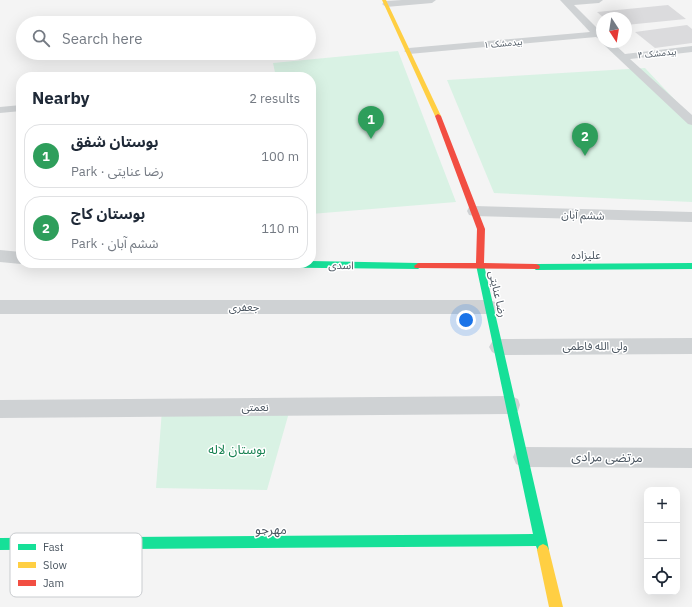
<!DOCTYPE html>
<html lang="en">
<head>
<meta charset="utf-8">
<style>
	:root { --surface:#fff; --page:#f2f2f3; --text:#1f2937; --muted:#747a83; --line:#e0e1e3; --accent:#868d94 }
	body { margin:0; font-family:"IBM Plex Sans","Noto Sans Arabic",sans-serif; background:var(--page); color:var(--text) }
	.controls { position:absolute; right:12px; bottom:12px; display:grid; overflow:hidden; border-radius:8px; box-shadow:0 4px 16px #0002 }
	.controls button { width:36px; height:36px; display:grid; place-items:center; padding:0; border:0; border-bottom:1px solid var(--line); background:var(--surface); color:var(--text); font:20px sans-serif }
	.compass { position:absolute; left:596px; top:12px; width:36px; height:36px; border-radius:50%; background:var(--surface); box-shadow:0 4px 16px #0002; rotate:168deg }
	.you { position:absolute; left:466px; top:320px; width:14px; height:14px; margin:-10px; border:3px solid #fff; border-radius:50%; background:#1a73e8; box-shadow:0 0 0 6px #1a73e833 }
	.badge { display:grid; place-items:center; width:26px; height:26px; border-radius:50%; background:var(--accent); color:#fff; font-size:13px; font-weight:700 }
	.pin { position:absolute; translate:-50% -33px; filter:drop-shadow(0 1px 2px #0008) }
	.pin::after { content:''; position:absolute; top:21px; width:14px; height:12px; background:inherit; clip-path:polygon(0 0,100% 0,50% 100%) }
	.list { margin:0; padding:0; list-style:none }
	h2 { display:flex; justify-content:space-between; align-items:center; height:52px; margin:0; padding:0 16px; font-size:17px }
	h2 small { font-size:13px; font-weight:400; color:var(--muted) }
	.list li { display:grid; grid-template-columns:26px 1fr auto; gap:12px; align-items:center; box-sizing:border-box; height:64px; margin:0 8px 8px; padding:0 8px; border:1px solid var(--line); border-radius:16px }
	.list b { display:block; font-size:15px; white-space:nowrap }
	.list p { margin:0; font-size:13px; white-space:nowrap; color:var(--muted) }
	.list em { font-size:13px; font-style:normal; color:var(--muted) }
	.icon { flex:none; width:22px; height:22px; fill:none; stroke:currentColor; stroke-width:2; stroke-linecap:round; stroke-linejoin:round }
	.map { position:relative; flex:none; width:692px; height:607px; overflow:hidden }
	.search { position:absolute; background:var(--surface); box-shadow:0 4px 16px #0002; left:16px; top:16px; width:300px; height:44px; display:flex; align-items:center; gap:10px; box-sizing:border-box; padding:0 14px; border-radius:22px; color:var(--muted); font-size:15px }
	.panel { position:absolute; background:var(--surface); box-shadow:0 4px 16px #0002; left:16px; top:72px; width:300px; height:196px; border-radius:16px }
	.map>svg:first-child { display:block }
	.green { fill:#d9f2e4 }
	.building { fill:#dbdbdd }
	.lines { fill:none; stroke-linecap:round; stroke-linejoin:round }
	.street { fill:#cfd2d4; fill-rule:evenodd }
	.fast { fill:#16e098; fill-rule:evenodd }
	.slow { fill:#ffcf43; fill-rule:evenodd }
	.jam { fill:#f24e42; fill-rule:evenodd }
	.labels { text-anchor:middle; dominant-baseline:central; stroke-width:3; stroke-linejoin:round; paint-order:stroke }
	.far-street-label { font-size:9px; fill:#4a5560; stroke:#fff }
	.street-label { font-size:11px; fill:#4a5560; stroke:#fff }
	.near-park-label { font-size:13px; fill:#198353; stroke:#fff }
	.near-street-label { font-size:13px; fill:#4a5560; stroke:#fff }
	.key { fill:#fff; stroke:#c9cccf; stroke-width:1 }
	.key-label { font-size:11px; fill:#4a5560 }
</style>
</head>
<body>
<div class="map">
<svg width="692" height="607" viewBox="0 0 692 607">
	<rect width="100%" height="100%" fill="#f4f4f4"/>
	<!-- green -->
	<path class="green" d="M398,51l58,151 -145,12v-137h-35l-3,-14z
		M645,68l47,50v84l-198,-9 -47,-113z
		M290,409l-23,81 -111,-2 6,-78z"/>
	<!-- building -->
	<path class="building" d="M668,5l18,14 -60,6v-7h-22l-7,-6z
		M687,25l5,4v14l-37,5 -20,-16z"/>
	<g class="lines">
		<!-- street -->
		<path class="street" d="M402,0h34l-4,3 -46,4 -4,-3 4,-3z
			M560,0h43l-4,3 -25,2 28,28v9h10l13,12 67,-8v6l-62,7 62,56v10l-4,-1 -85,-80 -2,-2 1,-1 -6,-4 -187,17 -5,-3 5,-3 181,-16z
			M21,105v6l-21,2v-6z
			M474,206l218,6v10l-218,-6 -5,-1 -2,-4 2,-4z
			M0,250l21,2v11h3l-3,1 -21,-2z
			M0,300h489l6,2 2,5 -2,5 -6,2h-489z
			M692,338v16l-194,1 -6,-3 -3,-5 3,-5 6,-3z
			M511,396l7,3 2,6 -2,6 -7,3 -511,4v-18z
			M523,447l169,1v20l-169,-1 -7,-3 -3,-7 3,-7z"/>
		<!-- fast -->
		<path class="fast" d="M311,261l107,2 4,3 -4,3 -264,-3 -4,-3h161z
			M480,262l4,3 63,275 2,10 -2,4 -4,2 -4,-2 -3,-8 -536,4v-12l533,-4 -57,-269z
			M692,263v6l-156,1 -4,-3 4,-3z"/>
		<!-- slow -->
		<path class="slow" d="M382,0h4l55,116 -1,1 -5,-1z
			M543,544l4,2 2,4 14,57h-14l-12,-57 2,-4z"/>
		<!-- jam -->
		<path class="jam" d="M438,114l3,2 44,113 -1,34 52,1 3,1 1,2 -1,2 -124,-1 -1,-2 4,-3h58l1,-34 -42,-113z"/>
	</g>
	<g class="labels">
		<!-- far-street labels -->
		<g class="far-street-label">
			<text transform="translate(503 43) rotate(-5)">بیدمشک ۱</text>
			<text transform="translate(657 53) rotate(-6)">بیدمشک ۴</text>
		</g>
		<!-- street labels -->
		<g class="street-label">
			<text transform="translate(583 215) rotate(2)">ششم آبان</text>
			<text x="586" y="255">علیزاده</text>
			<text transform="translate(341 265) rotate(1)">اسدی</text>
			<text transform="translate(498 294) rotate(77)">رضا عنایتی</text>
			<text x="244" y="307">جعفری</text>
			<text x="595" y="346">ولی الله فاطمی</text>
			<text x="255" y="407">نعمتی</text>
		</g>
		<!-- near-park labels -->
		<g class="near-park-label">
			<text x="237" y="449">بوستان لاله</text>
		</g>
		<!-- near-street labels -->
		<g class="near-street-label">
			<text transform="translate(607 457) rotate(1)">مرتضی مرادی</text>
			<text x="271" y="529">مهرجو</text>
		</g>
	</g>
	<!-- legend -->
	<rect x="10" y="533" width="132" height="64" rx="6" class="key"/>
	<rect x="18" y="544" width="18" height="6" fill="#16e098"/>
	<rect x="18" y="562" width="18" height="6" fill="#ffcf43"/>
	<rect x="18" y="580" width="18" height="6" fill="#f24e42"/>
	<g class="key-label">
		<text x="43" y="551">Fast</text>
		<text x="43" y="569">Slow</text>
		<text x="43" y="587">Jam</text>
	</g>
</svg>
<div class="controls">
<button>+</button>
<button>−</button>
<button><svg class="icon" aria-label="locate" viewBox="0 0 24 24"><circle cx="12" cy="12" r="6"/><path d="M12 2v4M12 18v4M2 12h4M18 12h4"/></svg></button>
</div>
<svg class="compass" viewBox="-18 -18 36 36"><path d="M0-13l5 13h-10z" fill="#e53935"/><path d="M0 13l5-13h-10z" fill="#747a83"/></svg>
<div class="you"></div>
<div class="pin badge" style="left:371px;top:139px;background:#2e9e5b">1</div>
<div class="pin badge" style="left:585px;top:156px;background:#2e9e5b">2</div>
<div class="search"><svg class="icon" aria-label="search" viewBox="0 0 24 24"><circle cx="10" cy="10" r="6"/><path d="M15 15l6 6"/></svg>Search here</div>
<section class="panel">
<h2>Nearby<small>2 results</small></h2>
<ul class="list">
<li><span class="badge" style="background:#2e9e5b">1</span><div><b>بوستان شفق</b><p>Park · رضا عنایتی</p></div><em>100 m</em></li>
<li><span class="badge" style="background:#2e9e5b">2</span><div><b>بوستان کاج</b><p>Park · ششم آبان</p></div><em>110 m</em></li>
</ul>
</section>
</div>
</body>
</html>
